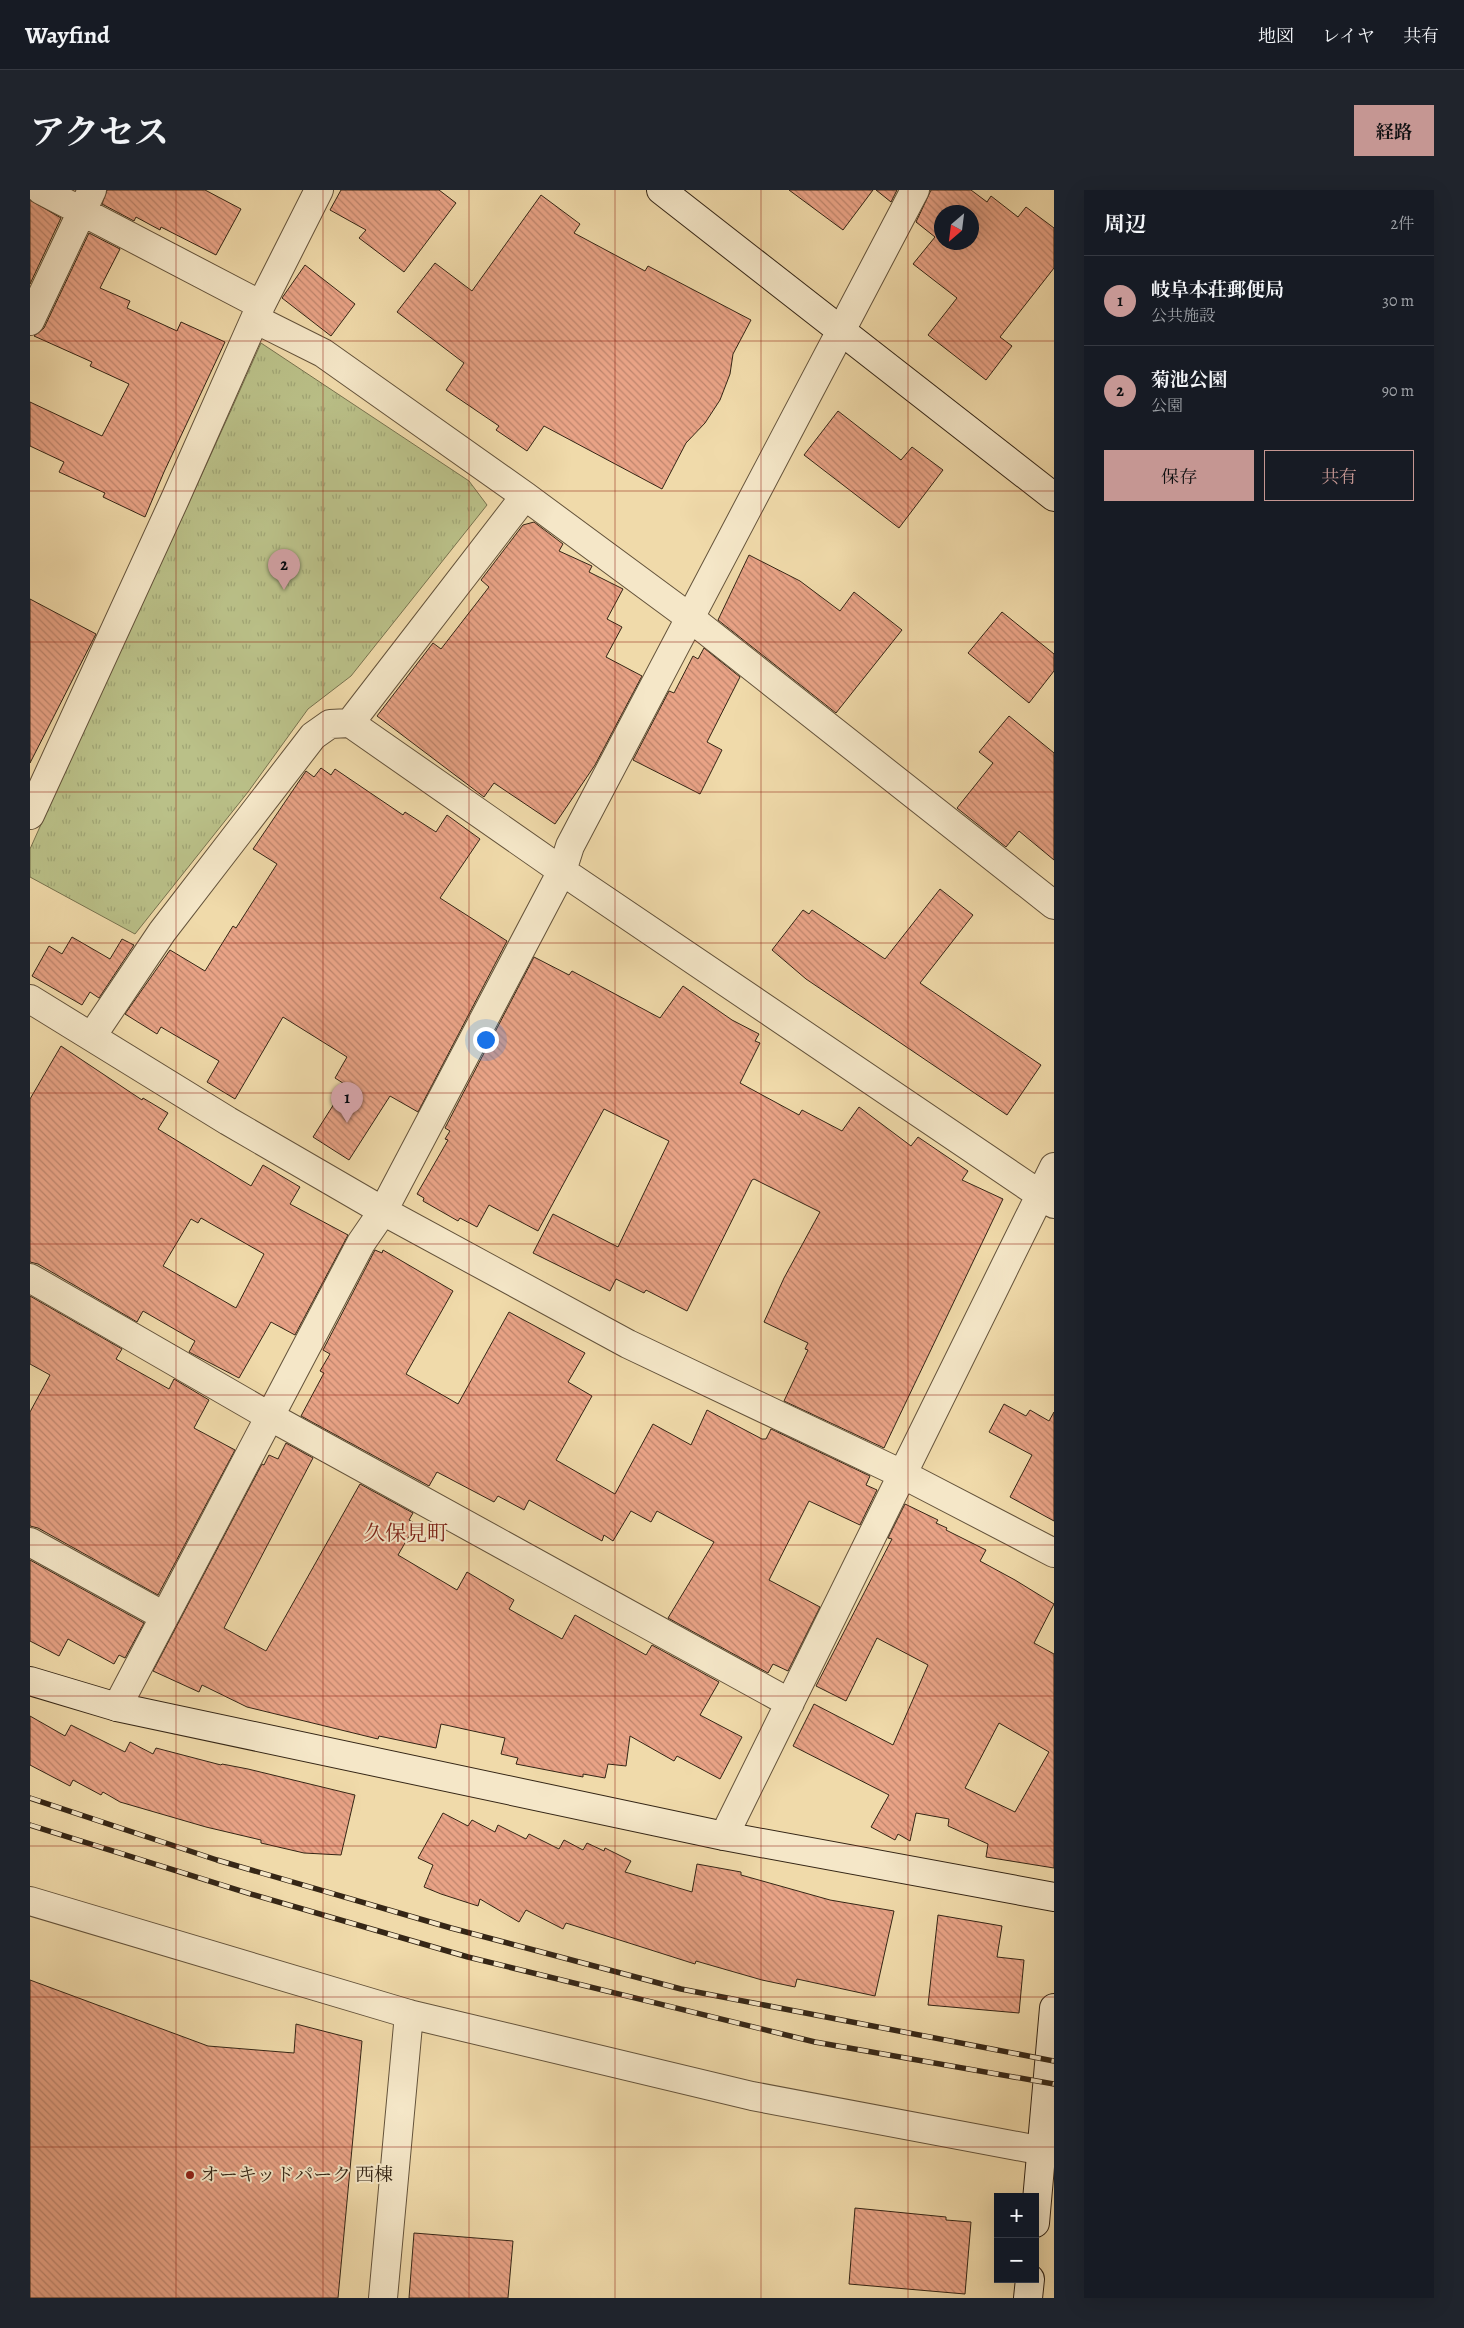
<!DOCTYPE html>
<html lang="ja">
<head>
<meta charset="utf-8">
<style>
	:root { --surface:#171b24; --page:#20242c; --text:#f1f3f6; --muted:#9ea1a6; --line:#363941; --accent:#c59692 }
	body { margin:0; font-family:Alegreya,"Noto Serif JP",serif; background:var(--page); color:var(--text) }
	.controls { position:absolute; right:15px; bottom:15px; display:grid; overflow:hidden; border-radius:0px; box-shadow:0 5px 20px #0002 }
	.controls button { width:45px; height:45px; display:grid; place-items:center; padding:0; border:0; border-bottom:1px solid var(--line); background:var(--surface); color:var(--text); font:25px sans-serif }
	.compass { position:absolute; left:904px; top:15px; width:45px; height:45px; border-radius:50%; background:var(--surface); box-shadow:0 5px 20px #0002; rotate:208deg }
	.you { position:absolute; left:455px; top:849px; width:18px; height:18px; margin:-12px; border:4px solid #fff; border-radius:50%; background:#1a73e8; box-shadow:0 0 0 8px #1a73e833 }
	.badge { display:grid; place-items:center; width:32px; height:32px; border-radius:50%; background:var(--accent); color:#111; font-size:16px; font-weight:700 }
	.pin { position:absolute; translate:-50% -41px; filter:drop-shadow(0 1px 2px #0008) }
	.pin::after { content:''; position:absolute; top:26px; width:18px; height:15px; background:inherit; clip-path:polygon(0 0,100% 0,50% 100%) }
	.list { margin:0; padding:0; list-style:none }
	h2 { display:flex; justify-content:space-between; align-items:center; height:65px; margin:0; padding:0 20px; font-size:21px }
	h2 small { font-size:16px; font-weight:400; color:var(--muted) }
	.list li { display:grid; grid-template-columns:32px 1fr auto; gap:15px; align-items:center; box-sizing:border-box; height:90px; padding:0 20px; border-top:1px solid var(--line) }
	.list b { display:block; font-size:19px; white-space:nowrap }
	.list p { margin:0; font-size:16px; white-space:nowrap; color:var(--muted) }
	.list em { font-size:16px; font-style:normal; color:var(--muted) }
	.actions { display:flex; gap:10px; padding:15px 20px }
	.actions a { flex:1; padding:11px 0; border:1px solid var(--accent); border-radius:0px; text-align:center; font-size:18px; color:var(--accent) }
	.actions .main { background:var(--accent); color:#111 }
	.map { position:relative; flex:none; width:1024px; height:2108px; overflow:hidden; border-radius:0px }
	header { display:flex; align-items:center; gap:30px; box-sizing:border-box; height:70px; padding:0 25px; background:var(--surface); border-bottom:1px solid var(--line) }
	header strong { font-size:24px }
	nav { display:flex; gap:28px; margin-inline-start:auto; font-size:18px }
	.intro { display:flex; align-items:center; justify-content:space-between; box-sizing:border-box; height:120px; padding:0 30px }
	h1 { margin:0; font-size:35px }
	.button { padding:12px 22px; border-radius:0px; background:var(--accent); color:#111; font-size:18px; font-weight:700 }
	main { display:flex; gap:30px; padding:0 30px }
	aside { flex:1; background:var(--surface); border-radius:0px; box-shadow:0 5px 20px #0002 }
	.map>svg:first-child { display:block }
	.park { fill:url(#park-tufts); stroke:#78734f }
	.building { fill:url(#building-back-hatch); stroke:#352616; fill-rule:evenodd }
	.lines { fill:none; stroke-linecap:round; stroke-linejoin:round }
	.street-casing { stroke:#64533b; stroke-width:30 }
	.secondary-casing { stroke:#352616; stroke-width:30 }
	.street { stroke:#f5e7c8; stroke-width:28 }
	.secondary { stroke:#f5e7c8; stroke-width:28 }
	.rail-casing { stroke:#352616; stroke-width:5.5 }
	.rail { stroke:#f5e7c8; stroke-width:4; stroke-dasharray:11; stroke-linecap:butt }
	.grid { fill:none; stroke:#8f2418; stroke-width:1; stroke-opacity:0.55 }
	.poi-dot { fill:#8f2418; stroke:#f5e7c8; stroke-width:2 }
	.labels { text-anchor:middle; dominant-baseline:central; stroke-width:4; stroke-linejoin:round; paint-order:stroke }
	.poi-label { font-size:19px; fill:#352616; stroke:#f5e7c8; text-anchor:start }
	.quarter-label { font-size:21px; fill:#7a1f14; stroke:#f5e7c8 }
</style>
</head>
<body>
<header>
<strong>Wayfind</strong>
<nav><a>地図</a><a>レイヤ</a><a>共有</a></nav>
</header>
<div class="intro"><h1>アクセス</h1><a class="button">経路</a></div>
<main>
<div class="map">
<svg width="1024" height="2108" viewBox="0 0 1024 2108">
	<defs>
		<pattern id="park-tufts" width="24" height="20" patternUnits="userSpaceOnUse" patternTransform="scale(1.25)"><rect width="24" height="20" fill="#bac088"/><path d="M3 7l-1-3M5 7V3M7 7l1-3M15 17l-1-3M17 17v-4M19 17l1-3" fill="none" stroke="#a0a575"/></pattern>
		<pattern id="building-back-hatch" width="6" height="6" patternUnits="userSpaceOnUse" patternTransform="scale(1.25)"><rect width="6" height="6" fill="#e9a386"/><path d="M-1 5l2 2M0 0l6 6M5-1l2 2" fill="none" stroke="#be856d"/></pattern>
	</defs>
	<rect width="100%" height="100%" fill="#f0daaa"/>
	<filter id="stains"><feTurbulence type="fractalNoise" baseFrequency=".004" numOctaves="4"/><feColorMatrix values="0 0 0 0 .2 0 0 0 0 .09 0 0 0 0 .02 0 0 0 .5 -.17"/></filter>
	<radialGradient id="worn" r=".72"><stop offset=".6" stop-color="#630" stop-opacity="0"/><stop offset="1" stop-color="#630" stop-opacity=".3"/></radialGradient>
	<!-- park -->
	<path class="park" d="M231,153l208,138 18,24 -136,171 -43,33 -60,83 -113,142 -105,-57v-28c75,-169 156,-336 231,-506z"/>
	<!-- building -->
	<path class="building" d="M77,0h98l36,19 -25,46 -55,-28 -1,3 -24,-13 -2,4 -32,-17z
		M311,0h98l17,13 -52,69 -45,-34 7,-8 -36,-20z
		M759,0h84l-30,40z
		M846,0h21l-6,12z
		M901,0h40l16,12 4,-6 27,21 8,-10 28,21v40l-54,69 12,9 -26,34 -58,-45 29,-37 -44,-34 22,-27 -19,-15zM912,22h30v30h-30z
		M511,5l39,29 -6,9 71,38 3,-5 103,54 -18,34 -3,20 -10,26 -15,23 -19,20 -24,46 -118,-63 -17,25 -31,-21 3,-4 -53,-36 18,-27 -67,-51 38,-49 37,28z
		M0,10l31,18 -31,66z
		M59,43l31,16 -20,39 30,13 -3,7 50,23 4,-9 44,20 -61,130 -19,45 -42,-20 2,-4 -46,-21 5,-10 -34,-16v-44l72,34 27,-52 -39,-18 2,-4 -58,-26 10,-8z
		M275,75l50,39 -24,32 -49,-38z
		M808,221l63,49 11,-13 31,23 -44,58 -95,-73z
		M504,332l29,22 -4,7 33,15 -3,6 34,17 -16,30 15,8 -16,30 36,19 -47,89 -40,59 -61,-41 -10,14 -107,-81 56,-73 8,6 48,-62 -8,-7 42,-55z
		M719,365l51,26 40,30 14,-19 48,38 -66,83 -118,-93z
		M0,409l66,35 -66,129z
		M972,422l52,42v17l-25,32 -61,-50z
		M674,458l36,29 -33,65 15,8 -22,44 -67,-34 36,-69 5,2 19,-37 5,3z
		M979,526l45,37v107l-35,-29 -13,16 -49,-39 36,-45 -14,-11z
		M291,578l10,7 4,-6 68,46 2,-3 31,20 11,-17 33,24 -40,59 67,43 -89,171 -28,-16 -41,64 -36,-23 33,-52 -11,-7 12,-21 -64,-40 -48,82 -28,-17 12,-21 -58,-34 -4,7 -32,-20 45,-64 35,21 28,-45 3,2 41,-64 -24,-15 53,-78 8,6z
		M910,699l33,26 -53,68 121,82 -34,50 -201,-136 -34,-29 31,-40 6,4 3,-4 73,49z
		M42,747l38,22 12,-20 12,6 -35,53 -9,-6 -8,13 -50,-29 17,-30 13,8z
		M504,767l35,18 3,-4 88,47 23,-32 49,34 27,14 -4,7 5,2 -20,40 59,32 3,-5 40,21 17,-24 52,39 7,-9 50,34 -6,9 41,19 -119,249 -100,-47 24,-51 -3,-1 3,-6 -44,-21 20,-44 36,-66 -66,-33 -2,1 -65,131 -41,-21 -2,3 -28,-14 -6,12 -77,-38 20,-39 65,33 51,-106 -65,-32 -66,122 -49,-26 -12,22 -17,-9 -2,3 -35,-20 1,-3 -7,-4 31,-54 -3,-1 5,-8 -5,-3z
		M31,856l81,54 1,-2 25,15 -10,16 93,57 12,-21 37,22 -10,17 58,31 -53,100 -24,-13 -32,56 -50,-26 6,-11 -52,-30 -6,11 -99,-58 -8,-2v-163zM171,1028l63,36 -28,54 -73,-42 28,-47 7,4z
		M345,1060l7,3 1,-3 70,41 -47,83 52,30 51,-92 76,41 -17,29 24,14 -36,64 59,34 38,-70 38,21 16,-35 55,29h4l5,-10 99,47 -4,9 11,5 -17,35 -51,-24 -40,79 51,27 -32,64 -15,-7 -5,9 -100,-55 46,-76 -57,-31 -6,11 -20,-11 -18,30 -9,-6 -2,6 -73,-41 -5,10 -26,-14 -4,6 -57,-30 -8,14 -128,-70 23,-43 -4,-2 10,-17 -7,-4z
		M0,1106l92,53 -6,10 53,30 5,-10 35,21 -15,28 41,22 -77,145 -120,-67 -8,-2v-114l20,-37 -20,-11z
		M974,1214l22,12 4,-6 19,11 5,-9v109l-44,-24 22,-42 -43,-23z
		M256,1253l27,15 -89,170 42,23 94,-167 53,29 -4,7 7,4 -18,31 59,35 10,-18 47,28 -5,9 53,30 13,-24 71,40 6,-10 67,37 -19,33 42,22 -22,42 -43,-23 -3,5 -44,-25 -4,30 -18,-2 -3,14 -22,-4v3l-67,-13 2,-6 -17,-4 4,-16 -64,-14 -5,24 -57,-12 -1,3 -131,-32 -45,-22 -3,7 -46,-21 109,-207 2,1 5,-10 9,4z
		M875,1314l33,16 -2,3 11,5 -1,2 40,20 -6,11 35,19 39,24 -20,39 20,11v214l-68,-11 2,-13 -40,-18 1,-7 -33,-6 -6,28 -12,-7 -3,6 -24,-13 18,-32 -96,-49 21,-42 79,41 35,-80 -51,-27 -31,63 -30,-15 76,-147 -4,-1zM969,1533l50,29 -34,60 -50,-24z
		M0,1370l114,63 -19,35 -6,-3 -5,9 -46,-25 -9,17 -29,-15z
		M0,1526l35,20 6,-11 54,27 5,-10 23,12 3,-6 65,17 1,-1 26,5 107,26 -14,60 -37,-2 -43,-10v-3l-55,-13 -86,-25 -17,-10 -2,3 -28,-15 -3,6 -40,-21z
		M413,1623l25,13 4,-6 23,12 3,-7 28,14 3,-5 30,15 5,-9 19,10 4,-7 17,8 1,-3 26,13 -6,11 67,20 5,-28 44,8v3l89,25 64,11 -19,85 -78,-17 -2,8 -33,-7 -66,-19 -1,3 -129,-41 -3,6 -37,-19 -7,12 -39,-23 -2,7 -37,-12 -17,-7 9,-22 -15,-7z
		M908,1725l64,11 -5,31 27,3 -5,53 -91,-8z
		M0,1790l178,66 86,7 2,-29 66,17 -24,257h-308z
		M825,2018l91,9v3l25,2 -6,72 -116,-10z
		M384,2043l99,8 -5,57h-99z"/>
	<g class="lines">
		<defs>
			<path id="street" d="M11,0l220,115
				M225,129l68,34 202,143 164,121 365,288
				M0,131l62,-131
				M320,533l175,-227
				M0,625l145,-316 86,-194 58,-115
				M0,809l198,122 155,90 245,133 276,131 150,78
				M62,846l70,-104 151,-196 17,-12 20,-1 212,148 492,333
				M0,1088l239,138 521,287
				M0,1352l134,74
				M87,1517l244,-464 22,-32 179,-340 8,-25 345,-656
				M694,1646l330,-669
				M0,1711l379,113 343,82 302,57
				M353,2108l26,-284"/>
			<path id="secondary" d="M631,0l393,307
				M0,1491l87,26 607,129 330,61
				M1005,2033l19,-215
				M998,2108l2,-19"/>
		</defs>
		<!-- street casing -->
		<use href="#street" class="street-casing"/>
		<!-- secondary casing -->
		<use href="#secondary" class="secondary-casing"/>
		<!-- street -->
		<use href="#street" class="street"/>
		<!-- secondary -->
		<use href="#secondary" class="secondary"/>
		<defs>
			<path id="rail" d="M0,1608l187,62 234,68 230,61 373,72
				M0,1635l221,69 217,63 347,85 239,42"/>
		</defs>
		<!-- rail casing -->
		<use href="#rail" class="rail-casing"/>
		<!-- rail -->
		<use href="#rail" class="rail"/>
	</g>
	<!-- grid -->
	<path class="grid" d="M146,0v2108M293,0v2108M439,0v2108M585,0v2108M731,0v2108M878,0v2108M0,151h1024M0,301h1024M0,452h1024M0,602h1024M0,753h1024M0,903h1024M0,1054h1024M0,1205h1024M0,1355h1024M0,1506h1024M0,1656h1024M0,1807h1024M0,1957h1024"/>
	<!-- markers -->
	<circle class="poi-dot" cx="160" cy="1985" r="5"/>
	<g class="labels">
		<!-- poi labels -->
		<g class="poi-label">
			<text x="170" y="1985">オーキッドパーク 西棟</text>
		</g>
		<!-- quarter labels -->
		<g class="quarter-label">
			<text x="376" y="1343">久保見町</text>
		</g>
	</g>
	<rect width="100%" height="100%" filter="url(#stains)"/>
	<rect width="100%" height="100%" fill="url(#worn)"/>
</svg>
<div class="controls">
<button>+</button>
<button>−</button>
</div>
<svg class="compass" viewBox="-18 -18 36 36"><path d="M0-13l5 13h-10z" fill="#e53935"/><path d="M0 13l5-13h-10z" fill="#9ea1a6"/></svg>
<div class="you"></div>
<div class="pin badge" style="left:317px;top:933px">1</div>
<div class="pin badge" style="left:254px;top:400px">2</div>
</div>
<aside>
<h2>周辺<small>2件</small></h2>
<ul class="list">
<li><span class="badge">1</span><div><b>岐阜本荘郵便局</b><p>公共施設</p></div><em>30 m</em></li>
<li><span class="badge">2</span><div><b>菊池公園</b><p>公園</p></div><em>90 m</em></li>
</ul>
<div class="actions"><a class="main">保存</a><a>共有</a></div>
</aside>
</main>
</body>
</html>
